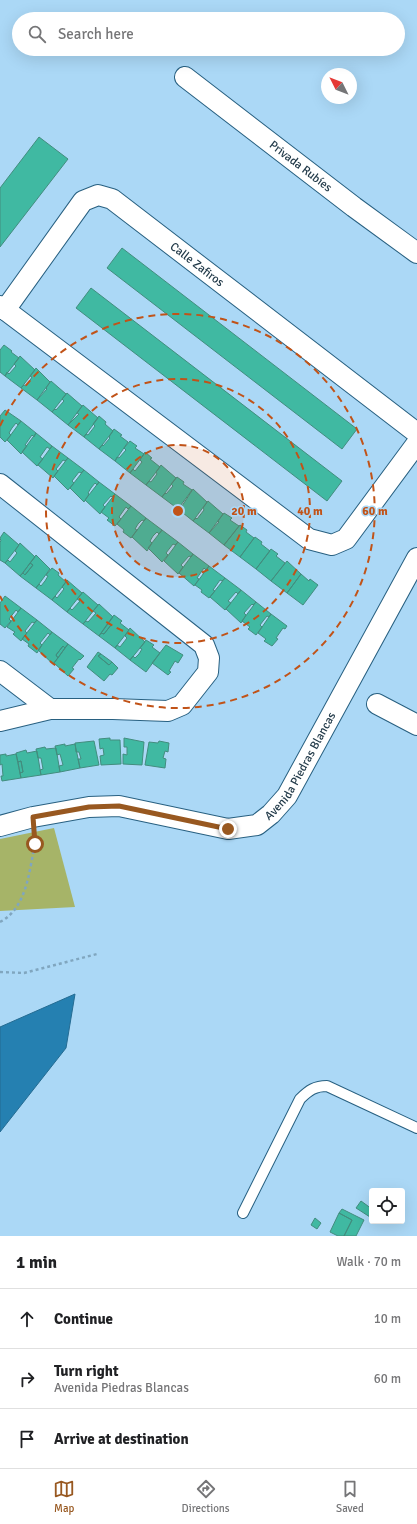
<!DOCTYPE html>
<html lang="en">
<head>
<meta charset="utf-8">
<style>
	:root { --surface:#fff; --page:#f2f2f2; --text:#202124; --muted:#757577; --line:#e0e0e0; --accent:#985820 }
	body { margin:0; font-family:Signika,sans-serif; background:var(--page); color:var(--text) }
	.controls { position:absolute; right:12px; bottom:12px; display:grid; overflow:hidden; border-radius:4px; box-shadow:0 4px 16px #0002 }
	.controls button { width:36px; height:36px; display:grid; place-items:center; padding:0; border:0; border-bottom:1px solid var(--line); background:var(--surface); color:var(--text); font:20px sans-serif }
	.compass { position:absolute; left:321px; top:68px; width:36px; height:36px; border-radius:50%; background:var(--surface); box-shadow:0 4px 16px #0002; rotate:312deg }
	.stop { position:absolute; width:12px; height:12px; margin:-9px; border:3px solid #985820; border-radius:50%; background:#fff }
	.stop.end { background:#985820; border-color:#fff; box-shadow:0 1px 4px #0008 }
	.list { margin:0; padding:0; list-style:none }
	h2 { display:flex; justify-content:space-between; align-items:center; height:52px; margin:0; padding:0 16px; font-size:17px }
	h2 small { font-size:13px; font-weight:400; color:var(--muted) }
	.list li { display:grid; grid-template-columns:26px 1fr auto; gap:12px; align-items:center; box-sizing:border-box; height:60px; padding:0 16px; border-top:1px solid var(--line) }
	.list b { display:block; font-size:15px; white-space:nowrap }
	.list p { margin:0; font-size:13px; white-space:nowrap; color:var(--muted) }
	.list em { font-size:13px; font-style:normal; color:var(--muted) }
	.icon { flex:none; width:22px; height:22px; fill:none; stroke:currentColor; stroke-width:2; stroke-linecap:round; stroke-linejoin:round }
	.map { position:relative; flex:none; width:417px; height:1236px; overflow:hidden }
	.search { position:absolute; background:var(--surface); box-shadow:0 4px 16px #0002; left:12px; right:12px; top:12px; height:44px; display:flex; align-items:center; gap:10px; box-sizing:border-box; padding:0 14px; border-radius:22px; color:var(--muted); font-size:15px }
	.sheet { height:232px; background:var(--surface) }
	nav { display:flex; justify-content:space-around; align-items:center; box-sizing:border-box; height:56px; border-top:1px solid var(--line); background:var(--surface); font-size:11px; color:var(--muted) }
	nav a { display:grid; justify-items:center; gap:2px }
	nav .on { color:var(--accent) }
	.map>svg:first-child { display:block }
	.green { fill:#a6b468 }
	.water { fill:#2580b1; stroke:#246b92 }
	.building { fill:#40b9a2; stroke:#428d7e }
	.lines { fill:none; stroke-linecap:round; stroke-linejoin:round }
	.lane-casing { stroke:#286081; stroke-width:12 }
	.street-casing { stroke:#286081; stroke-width:22 }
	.path { stroke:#80a6bf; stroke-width:2.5; stroke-dasharray:3 3; stroke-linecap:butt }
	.lane { stroke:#fff; stroke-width:10 }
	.street { stroke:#fff; stroke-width:20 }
	.route { stroke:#985820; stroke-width:5 }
	.ring { fill:none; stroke:#c15318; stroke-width:2; stroke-dasharray:7 5 }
	.labels { text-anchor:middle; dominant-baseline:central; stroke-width:3; stroke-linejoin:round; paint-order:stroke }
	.street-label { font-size:12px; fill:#233b4a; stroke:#abd8f6 }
	.centre { fill:#c15318; stroke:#abd8f6; stroke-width:2 }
	.ring-label { font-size:12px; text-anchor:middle; font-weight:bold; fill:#c15318; stroke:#abd8f6; stroke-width:3; stroke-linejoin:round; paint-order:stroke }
</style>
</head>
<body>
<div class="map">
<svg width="417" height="1236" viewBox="0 0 417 1236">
	<rect width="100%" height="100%" fill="#abd8f6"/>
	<!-- green -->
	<path class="green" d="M54,828l21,79 -75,4v-72z"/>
	<!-- water -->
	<path class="water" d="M75,994l-9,54 -66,84v-105z"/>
	<!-- building -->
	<path class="building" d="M39,137l29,22 -68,88v-59z
		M122,248l235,181 -15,20 -235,-181z
		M91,288l251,193 -15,20 -251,-193z
		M4,345l8,6 -1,1 8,6 -14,18 -5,-4v-22z
		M20,356l15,14 -14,18 -16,-12 2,-4 2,2 7,-8 -2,-2z
		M36,368l14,14 -13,18 -16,-12 3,-3 2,1 3,-4 3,-5 -2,-1z
		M51,381l15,13 -14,18 -15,-12 10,-11 -1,-1z
		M67,393l15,13 -14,19 -16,-13 3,-3 1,1 8,-9 -2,-2z
		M83,405l15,13 -14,19 -16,-12 11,-11 -2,-1z
		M5,410l16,11 -3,4 -2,-2 -4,5 -3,5 2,2 -6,7 -5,-5v-21z
		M99,416l7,6 -1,2 8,7 -14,18 -15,-12 2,-3 2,1 7,-9 -2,-2z
		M21,421l15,12 -2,4 -2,-2 -7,10 2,1 -6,8 -14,-14z
		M114,429l8,6 -2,1 8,6 -13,19 -16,-12 3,-4 1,1 7,-8 -1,-1z
		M36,433l16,13 -2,3 -3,-2 -7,10 3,2 -6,7 -15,-14z
		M130,441l7,5 -2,2 9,6 -14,19 -15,-12 2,-4 2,1 7,-8 -2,-2z
		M52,446l16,12 -3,3 -2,-1 -3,4 -4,5 2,2 -5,7 -15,-13z
		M145,452l7,6 -2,1 10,8 -14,18 -16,-12 3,-4 2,2 7,-9 -2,-2z
		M68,458l16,12 -3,3 -2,-1 -7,9 2,2 -6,7 -14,-14z
		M161,465l15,13 -14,19 -16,-12 3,-4 2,1 6,-8 -1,-2z
		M84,470l15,12 -2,3 -2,-2 -4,5 -3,5 1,1 -5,8 -14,-14z
		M177,477l7,5 -1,2 9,6 -14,19 -16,-12 3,-4 1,1 7,-8 -2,-2z
		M99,482l16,12 -3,3 -1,-1 -8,9 2,2 -5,7 -15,-14z
		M193,489l14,13 -14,19 -15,-12 2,-4 2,1z
		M115,494l16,12 -3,3 -2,-2 -7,10 2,2 -6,7 -8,-6 2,-2 -8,-6z
		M208,501l15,13 -14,19 -16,-12 3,-3 1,1 7,-9 -1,-2z
		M131,506l15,12 -2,3 -2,-1 -4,4 -3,5 2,1 -6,8 -8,-6 1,-2 -7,-6z
		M224,513l8,5 -2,2 9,6 -15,19 -15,-12 10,-11 -1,-1z
		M146,518l16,12 -3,4 -2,-2 -4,4 -3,5 2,2 -5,8 -15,-14z
		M240,525l7,5 -1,2 8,6 -14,19 -16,-12z
		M162,530l16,12 -3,3 -2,-1 -7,9 2,2 -6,7 -14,-14z
		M4,532l15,13 -14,18 -5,-3v-18l1,-1 -1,-3z
		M255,537l7,5 -1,2 9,7 -14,18 -16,-12z
		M178,542l15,12 -2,3 -2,-1 -8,9 2,2 -5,7 -14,-13z
		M20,543l15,14 -15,19 -15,-13 3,-3 2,2 7,-9 -2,-2z
		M271,549l7,5 -2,2 9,7 -14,18 -15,-12z
		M193,554l16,12 -3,4 -2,-2 -7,10 2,1 -5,7 -15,-13z
		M36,555l14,14 -14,19 -16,-12 3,-3 2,2 8,-10 -3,-2z
		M287,561l14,13 -14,19 -16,-12z
		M30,563l3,2 -8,10 -2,-2z
		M209,566l16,12 -3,3 -2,-1 -7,10 2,1 -6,7 -8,-6 1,-2 -7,-5z
		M52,568l7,5 -1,2 8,7 -14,18 -16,-12 3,-4 2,2 4,-5 3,-5 -2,-1z
		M301,574l8,7 1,-2 8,6 -15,20 -16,-12z
		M225,578l16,12 -3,4 -2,-2 -8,9 3,2 -6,7 -15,-13z
		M67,580l15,13 -15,19 -15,-12 3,-4 2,2 7,-9 -2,-2z
		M241,590l15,12 -3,3 -1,-1 -8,9 2,2 -5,8 -15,-14z
		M83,592l15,13 -15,19 -16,-12 3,-4 2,2 8,-9 -3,-2z
		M5,596l16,12 -3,4 -2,-2 -7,9 2,2 -6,7 -5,-4v-21z
		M256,602l15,12 -2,3 -2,-1 -4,5 -3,4 2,2 -6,8 -8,-6 2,-2 -8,-6z
		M99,604l14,13 -14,19 -16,-12 3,-3 2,1 8,-9 -3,-2z
		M21,608l16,12 -3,3 -2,-1 -7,9 2,2 -6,8 -8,-7 2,-2 -8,-5z
		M271,614l16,12 -2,3 -2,-1 -7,10 2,1 -6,7 -8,-5 2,-2 -8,-6z
		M114,615l8,6 -2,2 9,7 -14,18 -16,-12 2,-3 3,1 7,-9 -3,-2z
		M37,620l15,12 -2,3 -2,-2 -8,10 2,2 -5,8 -9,-7 1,-2 -7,-5z
		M108,623l3,2 -7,9 -3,-1z
		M130,628l15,14 -15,18 -15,-12 2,-3 3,2 7,-9 -2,-2z
		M52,632l16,12 -3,4 -2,-2 -7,9 2,3 -5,6 -15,-14z
		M146,640l8,5 -2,2 8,6 -14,19 -16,-12 3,-4 2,2 4,-4 3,-5 -2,-1z
		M68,644l16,12 -4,4 -1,-1 -7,9 2,1 -6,7 -14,-13z
		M166,645l17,10 -5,8 -3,-2 -6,10 2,1 -3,3 -16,-12z
		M63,646l2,2 -7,10 -2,-3z
		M98,652l3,2 -3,2 11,9 3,-3 6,6 -6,7 -2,-1 -6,7 -17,-14z
		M101,654l11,8 -3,3 -11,-9z
		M110,738v2h10l1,24 -20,1 -1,-9 4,-1 -1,-7 -3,1 -1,-10z
		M124,738l20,4 -2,23 -19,-1v-10l4,1v-8h-3z
		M94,741l5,24 -19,3 -2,-9h3l-2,-7h-3l-1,-9z
		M159,741l10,2 -1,9 -3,-1 -2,7 3,1 -1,9 -20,-3 4,-23 9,1z
		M65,744v2l10,-2 5,24 -20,4 -1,-6 4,-1 -3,-11 -3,1 -2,-9z
		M45,747l1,2 10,-1 4,24 -19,3 -1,-5 3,-1 -2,-11h-3l-2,-9z
		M26,750l1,3 10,-2 4,24 -20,3 -1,-5 3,-1 -2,-11 -3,1 -2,-9z
		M6,754v2l10,-2 5,24 -19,3 -1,-5h2l-1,-12 -2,1v-10z
		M21,761l2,11 -3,1 -2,-11z
		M361,1201l11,8v5l-2,3 -14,-9z
		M342,1209l22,11 -8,16h-12l8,-16 -13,-7z
		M339,1213l13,7 -8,16h-6l-8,-4z
		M315,1218l6,5 -4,6 -6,-4z"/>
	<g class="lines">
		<defs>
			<path id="lane" d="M243,1213l57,-114c9,-9 15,-13 27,-13l90,42"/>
			<g id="street">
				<path id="s1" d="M185,77l169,130 63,46"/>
				<path d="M0,306l309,233 23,6 14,-6 71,-96"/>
				<path id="s2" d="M5,310l78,-109 15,-6 14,4 305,234"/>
				<path d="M0,484l204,161 5,13 -1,14 -26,33 -14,6 -55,-2h-63l-50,12"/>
				<path d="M0,671l50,38"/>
				<path d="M377,704l40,21"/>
				<path id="s3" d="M0,826l33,-9 56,-10 30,-1 109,23 29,-4 14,-11 16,-18 130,-238"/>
			</g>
		</defs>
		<!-- lane casing -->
		<use href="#lane" class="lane-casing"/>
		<!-- street casing -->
		<use href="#street" class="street-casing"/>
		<!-- path -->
		<path class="path" d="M0,922c27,-14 29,-51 35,-78v-6
			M0,972l24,1 73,-19"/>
		<!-- lane -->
		<use href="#lane" class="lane"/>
		<!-- street -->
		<use href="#street" class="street"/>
	</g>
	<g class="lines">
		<!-- route -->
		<path class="route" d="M35,844l-2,-27 56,-10 30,-1 109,23"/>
	</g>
	<!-- distance rings -->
	<circle cx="178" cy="511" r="66" fill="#c15318" fill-opacity=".12"/>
	<g class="ring">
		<circle cx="178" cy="511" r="66"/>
		<circle cx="178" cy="511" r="132"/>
		<path d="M0 426A197 197 0 1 1 0 596"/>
	</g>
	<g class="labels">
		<!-- street labels -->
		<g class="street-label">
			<text stroke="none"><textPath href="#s1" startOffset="146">Privada Rubíes</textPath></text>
			<text stroke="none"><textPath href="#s2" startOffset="272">Calle Zafiros</textPath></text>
			<text stroke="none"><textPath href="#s3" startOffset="336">Avenida Piedras Blancas</textPath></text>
		</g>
	</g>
	<circle cx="178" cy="511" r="6" class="centre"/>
	<g class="ring-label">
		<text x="244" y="515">20 m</text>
		<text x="310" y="515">40 m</text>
		<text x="375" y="515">60 m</text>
	</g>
</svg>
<div class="controls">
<button><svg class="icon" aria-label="locate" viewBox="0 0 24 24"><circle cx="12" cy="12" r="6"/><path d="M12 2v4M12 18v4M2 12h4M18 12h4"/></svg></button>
</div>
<svg class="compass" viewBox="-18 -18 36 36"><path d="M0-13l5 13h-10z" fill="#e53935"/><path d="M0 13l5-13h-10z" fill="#757577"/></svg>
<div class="stop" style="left:35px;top:844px"></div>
<div class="stop end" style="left:228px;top:829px"></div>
<div class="search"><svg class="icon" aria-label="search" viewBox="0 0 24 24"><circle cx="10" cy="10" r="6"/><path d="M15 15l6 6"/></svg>Search here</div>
</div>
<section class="sheet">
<h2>1 min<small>Walk · 70 m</small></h2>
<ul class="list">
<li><svg class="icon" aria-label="ahead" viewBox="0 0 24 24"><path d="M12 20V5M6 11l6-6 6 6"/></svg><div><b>Continue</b></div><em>10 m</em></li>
<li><svg class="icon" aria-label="right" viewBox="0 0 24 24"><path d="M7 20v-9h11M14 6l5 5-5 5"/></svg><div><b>Turn right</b><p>Avenida Piedras Blancas</p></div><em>60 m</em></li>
<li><svg class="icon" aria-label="arrive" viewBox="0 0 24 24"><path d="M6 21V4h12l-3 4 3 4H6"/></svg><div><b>Arrive at destination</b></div></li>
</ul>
</section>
<nav>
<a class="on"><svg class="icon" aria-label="map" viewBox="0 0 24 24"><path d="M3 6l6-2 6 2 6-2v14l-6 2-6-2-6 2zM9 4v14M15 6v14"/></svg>Map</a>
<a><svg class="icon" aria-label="directions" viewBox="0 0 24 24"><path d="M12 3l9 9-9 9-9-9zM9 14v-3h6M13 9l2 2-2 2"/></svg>Directions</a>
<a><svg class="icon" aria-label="saved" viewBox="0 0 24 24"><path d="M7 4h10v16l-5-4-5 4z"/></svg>Saved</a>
</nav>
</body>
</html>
